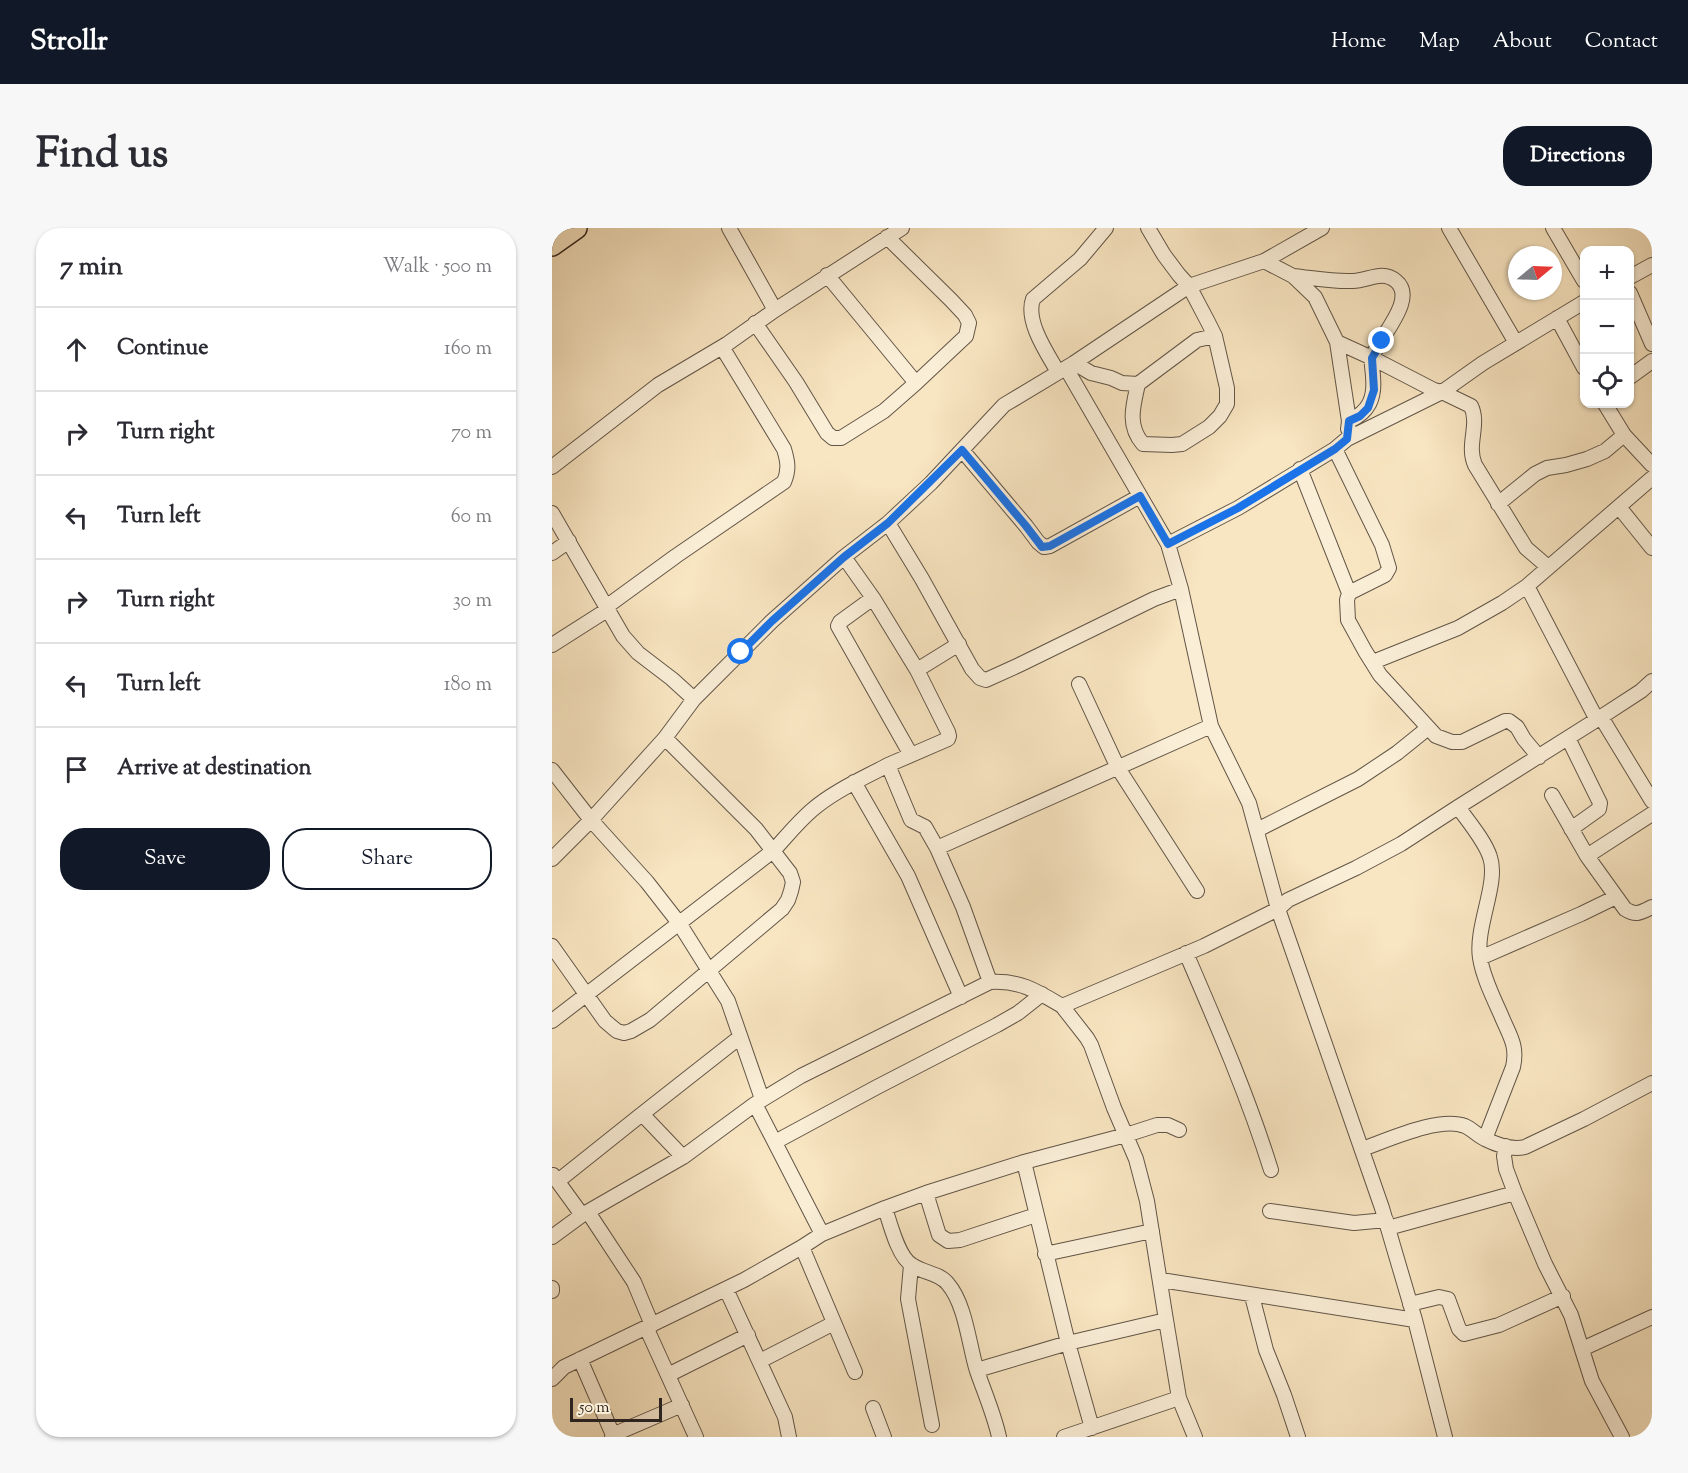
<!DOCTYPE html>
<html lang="en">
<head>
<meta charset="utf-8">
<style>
	:root { --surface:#fff; --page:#f7f7f7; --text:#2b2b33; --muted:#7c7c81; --line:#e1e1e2; --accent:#111827 }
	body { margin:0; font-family:"Sorts Mill Goudy",serif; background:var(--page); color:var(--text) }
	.controls { position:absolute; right:18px; top:18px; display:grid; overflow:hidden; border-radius:12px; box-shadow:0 2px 4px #0004 }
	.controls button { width:54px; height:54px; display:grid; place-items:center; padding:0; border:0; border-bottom:2px solid var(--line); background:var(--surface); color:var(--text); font:30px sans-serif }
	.compass { position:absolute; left:956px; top:18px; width:54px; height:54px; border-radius:50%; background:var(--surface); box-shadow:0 2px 4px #0004; rotate:71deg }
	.scale { position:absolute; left:18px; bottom:15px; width:92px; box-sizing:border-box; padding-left:6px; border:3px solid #30251e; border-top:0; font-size:16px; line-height:21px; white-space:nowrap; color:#30251e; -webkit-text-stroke:4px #faeed7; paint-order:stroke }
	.stop { position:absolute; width:18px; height:18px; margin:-14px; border:4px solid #1a73e8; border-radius:50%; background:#fff }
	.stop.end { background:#1a73e8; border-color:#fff; box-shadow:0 2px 6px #0008 }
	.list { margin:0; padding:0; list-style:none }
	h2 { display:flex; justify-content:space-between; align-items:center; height:78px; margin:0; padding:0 24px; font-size:26px }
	h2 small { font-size:20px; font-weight:400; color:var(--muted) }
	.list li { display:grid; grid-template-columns:39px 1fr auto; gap:18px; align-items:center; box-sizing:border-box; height:84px; padding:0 24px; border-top:2px solid var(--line) }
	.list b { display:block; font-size:22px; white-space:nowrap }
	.list em { font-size:20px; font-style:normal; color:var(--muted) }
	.actions { display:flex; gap:12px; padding:18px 24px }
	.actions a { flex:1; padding:14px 0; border:2px solid var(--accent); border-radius:24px; text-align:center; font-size:21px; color:var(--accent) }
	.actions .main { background:var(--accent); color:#fff }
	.icon { flex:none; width:33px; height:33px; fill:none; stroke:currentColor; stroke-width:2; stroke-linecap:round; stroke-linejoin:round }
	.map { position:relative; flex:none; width:1100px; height:1209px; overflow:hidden; border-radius:24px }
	header { display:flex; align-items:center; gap:36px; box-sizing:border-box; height:84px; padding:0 30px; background:var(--accent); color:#fff }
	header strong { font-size:28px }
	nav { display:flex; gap:33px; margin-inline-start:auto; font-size:21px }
	.intro { display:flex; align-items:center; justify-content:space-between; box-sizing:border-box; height:144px; padding:0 36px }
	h1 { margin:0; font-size:42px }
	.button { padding:15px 27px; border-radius:24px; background:var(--accent); color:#fff; font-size:21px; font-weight:700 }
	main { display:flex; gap:36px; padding:0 36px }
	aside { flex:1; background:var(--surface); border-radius:24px; box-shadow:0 2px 4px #0004 }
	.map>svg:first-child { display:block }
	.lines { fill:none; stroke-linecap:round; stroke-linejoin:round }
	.street-casing { stroke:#625547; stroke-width:16 }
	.primary-casing { stroke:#30251e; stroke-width:24 }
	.street { stroke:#faeed7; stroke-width:14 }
	.primary { stroke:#f8e5c1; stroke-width:21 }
	.route { stroke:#1a73e8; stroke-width:8 }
</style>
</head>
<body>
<header>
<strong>Strollr</strong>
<nav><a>Home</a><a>Map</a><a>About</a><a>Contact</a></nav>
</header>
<div class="intro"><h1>Find us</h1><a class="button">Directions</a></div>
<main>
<aside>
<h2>7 min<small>Walk · 500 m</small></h2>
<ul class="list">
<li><svg class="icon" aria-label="ahead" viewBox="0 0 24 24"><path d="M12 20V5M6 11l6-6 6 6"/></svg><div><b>Continue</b></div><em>160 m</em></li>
<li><svg class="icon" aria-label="right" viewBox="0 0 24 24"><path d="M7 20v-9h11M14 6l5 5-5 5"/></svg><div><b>Turn right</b></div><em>70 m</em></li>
<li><svg class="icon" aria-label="left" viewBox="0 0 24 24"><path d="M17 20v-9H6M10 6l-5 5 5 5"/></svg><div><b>Turn left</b></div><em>60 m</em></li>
<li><svg class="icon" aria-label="right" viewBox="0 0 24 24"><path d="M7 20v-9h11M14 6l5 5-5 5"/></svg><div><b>Turn right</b></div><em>30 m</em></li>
<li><svg class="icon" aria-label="left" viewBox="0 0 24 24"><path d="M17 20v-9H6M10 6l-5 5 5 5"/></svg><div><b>Turn left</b></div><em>180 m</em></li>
<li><svg class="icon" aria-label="arrive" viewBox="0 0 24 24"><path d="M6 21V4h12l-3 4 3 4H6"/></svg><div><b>Arrive at destination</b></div></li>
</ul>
<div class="actions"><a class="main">Save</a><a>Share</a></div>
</aside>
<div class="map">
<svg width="1100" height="1209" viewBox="0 0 1100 1209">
	<rect width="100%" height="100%" fill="#f8e5c1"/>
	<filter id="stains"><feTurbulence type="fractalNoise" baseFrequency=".00333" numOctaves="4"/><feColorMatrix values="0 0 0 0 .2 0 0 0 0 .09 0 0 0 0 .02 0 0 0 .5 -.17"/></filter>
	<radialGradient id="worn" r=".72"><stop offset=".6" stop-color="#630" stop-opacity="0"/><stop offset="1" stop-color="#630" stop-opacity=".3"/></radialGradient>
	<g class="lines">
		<defs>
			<path id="street" d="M177,0l46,82
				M897,0l67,115
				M1001,0l31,53
				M335,9l64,63 14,15 4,8 -3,13 -50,47
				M712,33l29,15 22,21 22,45 12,79 -1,8
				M741,48c20,2 40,6 60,5 15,0 29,-12 43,0 23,19 -21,60 -24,78 -1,5 1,12 1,18 2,21 -4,35 -24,44
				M1078,49l22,-12
				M1078,65l22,51
				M1005,90l27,50
				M203,95l41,59 31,51 6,5h8l43,-27 32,-28 -89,-108
				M522,135l17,10 20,5 11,5 16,1c-5,22 -11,42 5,60l29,1 10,-1 27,-17 11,-11 7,-12v-16l-12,-52 -7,-14 -19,-36 -10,-11 -15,-20 -16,-27
				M506,144c-11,-19 -33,-51 -25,-73l47,-40 26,-31
				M1078,149l22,-16
				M586,156l59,-44 18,-4
				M890,164l29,14c9,19 -5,39 4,59l51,83 22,19
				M890,164l41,-29 101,-61
				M1053,176l19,31 28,30
				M783,221l47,96 7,23 -4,7 -36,18 -2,7 1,20 17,31 15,24 56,61 16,6h10l43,-21h4l8,6 7,12 15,18
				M410,222l64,76 12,16 6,5 6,-1 90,-50
				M0,239l106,-82 69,-41 48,-34 127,-82
				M748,241l49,124
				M946,276l37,-30 12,-6 19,-3 21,-6 18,-8 19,-16
				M1067,279l33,41
				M0,285l71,123 15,17 34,26 22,20
				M336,295l34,56 50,90 8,9 6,2 33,-15 135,-66 27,-10
				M616,316l70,-36 97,-59 12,-10 95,-47 -8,-2 -62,-32 -35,-16
				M0,325l17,-12
				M292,329l29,41 44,72
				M975,358l70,134
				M321,370l-33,24 -2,4 73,129
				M54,379l70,-51 108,-74c5,-12 4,-20 0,-33l-62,-102
				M407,416l-42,26 31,62 1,4 -1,3 -60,26 23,55 14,7 12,21 26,59 27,75c30,-2 47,9 72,24l142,-60 74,-37 10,-9 68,-32 45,-24 57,-37 143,-90 40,-26 11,-10
				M0,417l55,-35
				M821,434l85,-34 44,-25 25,-17 125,-108
				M527,456l39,84 79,123
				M1049,489l51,84
				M659,498l38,77 29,106 104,299 33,112 30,117
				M1016,510l32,65 -1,6 -28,20
				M0,542l39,50 56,62 32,41 49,78 34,98
				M302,554l54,94 53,121
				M1000,567l35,61 38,53c11,7 15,4 27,-2
				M906,579c10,14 27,34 32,50 9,26 -15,70 -10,101 3,19 13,39 21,57 8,20 17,30 12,52l-28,72
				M705,602l101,-51 39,-26 31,-25
				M385,620l274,-122 -30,-137 -13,-45 -102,-176
				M1035,628l65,-42
				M0,631l39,-39 74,-82 29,-39 78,-78 72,-64 44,-34 43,-40 73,-78 70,-42 115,-77 75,-25 58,-33
				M0,718l53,75 7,6 5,4 7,2 7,-2 19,-11 132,-111 6,-9 3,-9 2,-9 -3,-9 -34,-44 -91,-91
				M634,725c31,72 62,143 85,217
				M928,730l101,-44 35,-17
				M0,793l221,-170c13,-14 24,-28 39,-41 22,-19 50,-31 76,-45
				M203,876l67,130
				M90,886l98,-77
				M223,914l102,-55 120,-62 21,-12 24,-19
				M954,918l-2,10 2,13 9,24 30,71 26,51 21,66 30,56
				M810,921c26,-9 77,-33 103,-23 7,3 13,10 20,13 12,6 27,11 40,8l59,-28 68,-36
				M472,934l44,181 24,85
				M6,953l84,-67 41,43
				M374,965l13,42 9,6 12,-1 76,-25
				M333,980l41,-15 98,-31 102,-27 31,-10h11l11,5
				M718,983l84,12 32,-3
				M36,984l46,70 18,43
				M30,987l101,-58 72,-53 46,-28 189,-94
				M836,1000l127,-35
				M0,1009l30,-22 -29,-40
				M250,1019l53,125
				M493,1026l107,-23
				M359,1037l-3,34 24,126
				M609,1052l254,40
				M0,1060v3
				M174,1061l59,128 4,20
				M700,1068l14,54 18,45 14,42
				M858,1076l29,-7 9,2 11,30 5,5 35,-9 64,-29
				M614,1092l13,78
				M94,1099l50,110
				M1030,1121l70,-32
				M28,1131l33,76
				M208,1133l74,-38
				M425,1142l91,-27 98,-23 -19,-119 -11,-42 -22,-51 -23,-63 -4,-7 -25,-32
				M116,1147l80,-40
				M0,1151l12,-12 180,-87 58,-33 20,-13 63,-26c5,15 13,49 27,57 11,8 28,8 36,19 18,21 21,62 29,87 8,23 17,43 22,66
				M321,1180l11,29
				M0,1207l1,2
				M60,1209l5,-4 65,-28
				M512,1209l115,-39 16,39"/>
			<path id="primary" d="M0,17l24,-17"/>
		</defs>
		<!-- street casing -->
		<use href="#street" class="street-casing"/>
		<!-- primary casing -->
		<use href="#primary" class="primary-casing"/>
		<!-- street -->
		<use href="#street" class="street"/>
		<!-- primary -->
		<use href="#primary" class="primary"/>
	</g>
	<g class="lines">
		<!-- route -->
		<path class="route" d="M189,424l31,-31 72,-64 44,-34 74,-73 64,76 16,21 8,-1 90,-50 28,48 70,-36 97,-59 12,-10 2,-18 11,-5 8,-8 6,-18 -2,-32 10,-17"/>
	</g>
	<rect width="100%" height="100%" filter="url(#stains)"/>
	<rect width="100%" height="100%" fill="url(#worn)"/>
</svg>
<div class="controls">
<button>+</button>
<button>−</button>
<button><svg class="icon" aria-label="locate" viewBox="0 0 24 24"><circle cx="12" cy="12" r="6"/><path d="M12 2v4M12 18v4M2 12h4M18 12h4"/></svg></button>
</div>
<svg class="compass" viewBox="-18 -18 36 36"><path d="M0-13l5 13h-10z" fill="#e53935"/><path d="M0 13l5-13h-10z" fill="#7c7c81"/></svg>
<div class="scale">50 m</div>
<div class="stop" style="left:189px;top:424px"></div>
<div class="stop end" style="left:830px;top:113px"></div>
</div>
</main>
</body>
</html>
